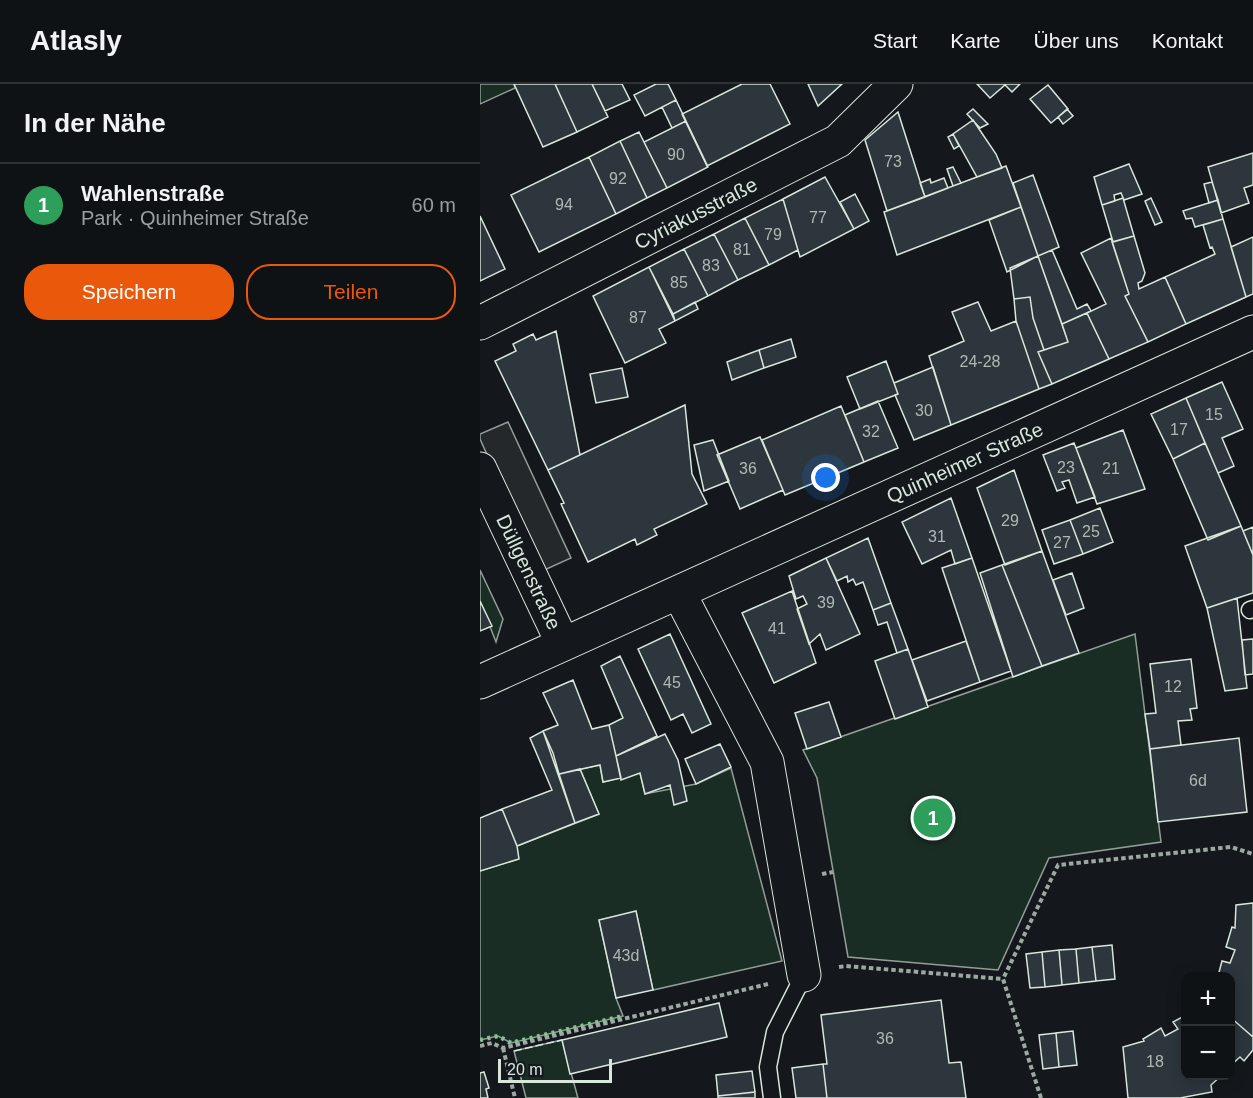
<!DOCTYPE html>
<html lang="de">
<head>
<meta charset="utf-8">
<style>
	:root { --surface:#0f1215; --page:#1d2022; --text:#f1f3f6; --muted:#9b9ea0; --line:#2f3234; --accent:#ea580c }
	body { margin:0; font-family:Helvetica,sans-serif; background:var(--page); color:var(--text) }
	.controls { position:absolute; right:18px; bottom:18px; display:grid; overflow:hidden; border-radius:12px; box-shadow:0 3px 15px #0003 }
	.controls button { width:54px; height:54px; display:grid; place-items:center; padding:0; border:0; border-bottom:2px solid var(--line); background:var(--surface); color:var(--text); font:30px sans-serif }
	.scale { position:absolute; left:18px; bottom:15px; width:114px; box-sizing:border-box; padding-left:6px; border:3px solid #d8e6dc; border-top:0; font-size:16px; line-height:21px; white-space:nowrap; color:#d8e6dc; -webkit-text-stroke:4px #14181c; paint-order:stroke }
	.you { position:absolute; left:346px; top:394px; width:21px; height:21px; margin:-15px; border:4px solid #fff; border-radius:50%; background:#1a73e8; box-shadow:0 0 0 9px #1a73e833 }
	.badge { display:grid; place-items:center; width:39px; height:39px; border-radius:50%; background:var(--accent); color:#fff; font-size:20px; font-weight:700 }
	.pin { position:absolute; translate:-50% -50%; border:3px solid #fff; box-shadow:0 2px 6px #0006 }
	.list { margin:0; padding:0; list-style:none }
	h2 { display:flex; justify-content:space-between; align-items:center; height:78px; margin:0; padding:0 24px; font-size:26px }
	h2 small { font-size:20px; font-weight:400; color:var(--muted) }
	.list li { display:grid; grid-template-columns:39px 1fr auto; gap:18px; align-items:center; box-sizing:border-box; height:84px; padding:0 24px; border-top:2px solid var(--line) }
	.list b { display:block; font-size:22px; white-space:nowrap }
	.list p { margin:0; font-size:20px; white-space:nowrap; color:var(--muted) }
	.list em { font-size:20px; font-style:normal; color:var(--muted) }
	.actions { display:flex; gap:12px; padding:18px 24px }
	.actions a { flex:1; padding:14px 0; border:2px solid var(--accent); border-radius:24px; text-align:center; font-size:21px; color:var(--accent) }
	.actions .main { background:var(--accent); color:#fff }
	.map { position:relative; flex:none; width:773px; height:1014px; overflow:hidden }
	header { display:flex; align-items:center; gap:36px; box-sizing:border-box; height:84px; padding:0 30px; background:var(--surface); border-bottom:2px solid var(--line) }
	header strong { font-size:28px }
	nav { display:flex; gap:33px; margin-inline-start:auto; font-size:21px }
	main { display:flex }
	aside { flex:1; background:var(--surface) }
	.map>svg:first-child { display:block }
	.green { fill:#1a2d24; stroke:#939e99; stroke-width:1.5 }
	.parking { fill:#24282b; stroke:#939e99; stroke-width:1.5 }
	.building { fill:#2c363c; stroke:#d8e6dc; stroke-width:1.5 }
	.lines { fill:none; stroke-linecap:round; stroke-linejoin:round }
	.service-casing { stroke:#d8e6dc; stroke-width:19 }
	.minor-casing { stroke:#d8e6dc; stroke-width:35 }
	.path { stroke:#9da8a2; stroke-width:4; stroke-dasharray:4.5 3; stroke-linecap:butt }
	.service { stroke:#14181c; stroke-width:16 }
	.minor { stroke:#14181c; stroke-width:33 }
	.hedge { stroke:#8ac095; stroke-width:4.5; stroke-dasharray:3 4.5; stroke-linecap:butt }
	.fence { stroke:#d8e6dc; stroke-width:1.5; stroke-dasharray:8 3; stroke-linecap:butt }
	.labels { text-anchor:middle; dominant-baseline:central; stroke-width:4.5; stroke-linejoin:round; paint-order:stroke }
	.number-label { font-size:16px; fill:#adbab4 }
	.street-label { font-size:20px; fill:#d8e6dc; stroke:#14181c }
</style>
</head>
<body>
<header>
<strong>Atlasly</strong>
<nav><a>Start</a><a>Karte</a><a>Über uns</a><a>Kontakt</a></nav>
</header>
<main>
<aside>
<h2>In der Nähe<small></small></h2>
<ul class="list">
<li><span class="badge" style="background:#2e9e5b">1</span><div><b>Wahlenstraße</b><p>Park · Quinheimer Straße</p></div><em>60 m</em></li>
</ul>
<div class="actions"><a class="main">Speichern</a><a>Teilen</a></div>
</aside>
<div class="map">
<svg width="773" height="1014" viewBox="0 0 773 1014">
	<rect width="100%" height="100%" fill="#14181c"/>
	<!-- green -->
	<path class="green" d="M0,0h34l1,4 -35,16z
		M0,486l23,49 -7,23 -16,-41z
		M655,550l26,208 -112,16 -51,112 -150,-13 -31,-179 -14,-28z
		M120,681l3,17 37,-9 5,21 51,-10 35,-16 51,193 -129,29 -17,-78 -37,8 17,78 7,18 -112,27 -13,-7 -18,4v-169l38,-12 -1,-13 82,-32 -19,-45z
		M82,956l16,58h-52l-12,-47z"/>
	<!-- parking -->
	<path class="parking" d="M28,338l63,136 -31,14 -60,-133v-5z"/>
	<!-- building -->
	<path class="building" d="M34,0h41l22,48 -34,15z
		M75,0h37l16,33 -31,15z
		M112,0h30l8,16 -25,11z
		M176,0h12l8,16 -31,16 -11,-21z
		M262,0h28l20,40 -83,42 -25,-52z
		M328,0h34l-24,22z
		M497,0h43l-8,8 -7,-7 -15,13z
		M568,1l20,24 -17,14 -21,-24z
		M196,16l10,21 -14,7 -10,-21z
		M493,25l15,15 -8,4 -13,-14z
		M587,25l6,7 -10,8 -5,-7z
		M418,28l27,85 -38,14 -22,-71z
		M493,36l23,34 6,14 -25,9 -24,-43z
		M206,37l22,46 -41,21 -23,-46z
		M159,48l28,56 -20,10 -27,-57z
		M473,50l6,12 -5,3 -6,-12z
		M140,57l27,57 -31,16 -27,-57z
		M773,69v32l-9,3 5,15 -28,10 -13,-46z
		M109,73l27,57 -77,38 -28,-57z
		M649,80l13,30 -18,6 -3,-7 -7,2 1,6 -13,4 -8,-28z
		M526,82l15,41 -124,48 -13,-43z
		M473,83l8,16 -8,3 -6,-17z
		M553,91l26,72 -21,9 -25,-73z
		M345,93l29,52 -54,28 -17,-58z
		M464,94l4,10 -23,9 -5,-14 10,-4 1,4z
		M732,98l6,18 -9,3 -5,-19z
		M375,110l14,27 -15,8 -14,-27z
		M643,114l11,38 -21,6 -11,-37z
		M671,114l11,24 -7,3 -10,-24z
		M303,115l15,51 -29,15 -24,-47z
		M738,116l5,19 -28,8 -3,-9 -6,1 -3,-8z
		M541,123l17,49 -31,16 -18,-52z
		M0,132l25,53 -25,12z
		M265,134l24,47 -31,15 -24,-46z
		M743,135l23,78 -60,27 -21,-47 50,-23 -3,-7 -2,1 -7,-23z
		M234,150l24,46 -30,16 -24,-47z
		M654,152l11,37 -3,8 -4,2 1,6 26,-12 21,47 -38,18 -23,-46 4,-2 -17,-52z
		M773,153v57l-7,3 -15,-50z
		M631,154l18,56 -4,2 23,46 -39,17 -22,-46 19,-9 -25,-51z
		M204,165l24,47 -35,18 -24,-47z
		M572,166l25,59 10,-5 4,7 -29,13 -24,-68z
		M558,172l30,86 -24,8 -11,-32 -3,-21 -16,2 -4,-31z
		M169,183l26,54 -16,8 7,14 -41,20 -32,-67z
		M550,213l3,21 11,32 -6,2 14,32 -13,5 -23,-68 -2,-22z
		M215,218l3,7 -23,12 -2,-7z
		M498,218l13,29 25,-10 23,68 -88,36 -22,-69 35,-15 -12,-29z
		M607,229l22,46 -57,25 -14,-32 30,-10 -6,-18z
		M76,247l24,124 -32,15 -53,-109 21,-10 -3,-7 20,-10 3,6z
		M311,255l5,18 -32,11 -5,-18z
		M279,266l5,18 -32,12 -5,-18z
		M406,277l12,33 -38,15 -13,-32z
		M453,283l18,58 -37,15 -19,-45 3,-1 -4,-11z
		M142,284l6,29 -32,6 -6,-29z
		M742,298l21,47 -21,9 12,28 -16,7 -32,-75z
		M706,314l19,45 -32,16 -22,-45z
		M398,317l20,47 -34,14 -19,-47z
		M205,321l7,69 15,30 -53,25 3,6 -20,10 -2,-6 -47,23 -27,-58 3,-1 -16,-33z
		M361,322l23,56 -79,33 -23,-55z
		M643,346l22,59 -48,15 -21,-56z
		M280,353l23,53 -43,19 -23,-54z
		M233,356l16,41 -25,10 -10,-46z
		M594,359l21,54 -18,6 -8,-23 -7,2 3,6 -8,3 -14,-36z
		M725,359l36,83 -33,14 -35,-81z
		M534,386l28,81 -37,14 -28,-77z
		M471,414l21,60 -17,6 -4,-14 -29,14 -20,-42z
		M620,424l13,34 -30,12 -13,-34z
		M590,436l13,34 -29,10 -12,-34z
		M761,442l12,29v38l-46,15 -22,-62z
		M773,443v28l-10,-24z
		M388,454l23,65 -18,7 -10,-28 -7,3 -3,-6 -5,3 -1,-6 -10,5 -11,-23z
		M562,467l37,102 -37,13 -40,-101z
		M346,474l34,76 -34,16 -6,-16 -11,10 -12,-35 10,-5 -4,-8 -7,3 -7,-23z
		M492,474l39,113 -31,11 -38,-114z
		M522,481l40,101 -29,11 -33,-104z
		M592,489l12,35 -18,7 -13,-35z
		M312,507l24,72 -42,20 -32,-70z
		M757,514l10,90 -22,3 -18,-83z
		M0,517l12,25 -12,5z
		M411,519l17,46 -11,4 -10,-31 -9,3 -5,-15z
		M190,550l41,90 -19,9 -9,-19 -12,6 -33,-71z
		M773,555v35l-8,1 -3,-35z
		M486,557l14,41 -53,19 -15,-41z
		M428,565l20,58 -33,12 -20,-58z
		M140,572l37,80 -41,20 -7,-31 14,-7 -22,-52z
		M711,575l6,49 -7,1 2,11 -14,1 3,24 -31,4 -5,-35 11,-1 -6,-49z
		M93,596l19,49 17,-4 12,53 -18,4 -3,-17 -41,9 -6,-21 -10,-22 15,-6 -15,-32z
		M349,618l12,35 -34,12 -12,-36z
		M63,647l32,92 -58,23 -15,-37 50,-19 -22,-52z
		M185,650l13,26 9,41 -13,4 -4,-20 -25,9 -5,-21 -19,7 -5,-24z
		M759,654l8,74 -89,10 -8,-73z
		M240,660l11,23 -35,17 -11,-25z
		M100,685l19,45 -24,9 -16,-49z
		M22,725l15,37 2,13 -39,12v-53z
		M773,819v134l-23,-20v-41h-12l4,-15 8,2 5,-13 -9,-3 6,-20 3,1 1,-23z
		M156,827l17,79 -37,8 -17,-78z
		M632,861l3,34 -19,2 -4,-34z
		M612,863l4,34 -17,2 -3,-34z
		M596,865l3,34 -17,2 -3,-35z
		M579,866l3,35 -17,2 -3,-35z
		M562,868l3,35 -15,1 -4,-34z
		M461,916l8,63 12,-1 5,36h-139l-4,-34h4l-6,-49z
		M239,919l8,34 -157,37 -8,-34z
		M706,931v61h35l-10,9 1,7 -32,6h-52l-5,-51 21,-6 -1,-2 18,-11 4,8 13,-7 -5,-7z
		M750,933l23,20v13l-9,11 -4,-4 -10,9z
		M593,947l4,34 -18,2 -3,-34z
		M576,949l3,34 -16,2 -4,-34z
		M343,980l4,34h-31l-4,-30z
		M272,987l3,21 -37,4 -2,-21z
		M4,988l5,16 -3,1 2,9h-8v-25z
		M275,1008v6h-37v-2z"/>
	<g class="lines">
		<defs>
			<path id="service" d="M770,526l3,-1
				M292,1014l-4,-31 7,-35 29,-57"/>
			<g id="minor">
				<path id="s1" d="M0,239l358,-182 58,-57"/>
				<path id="s2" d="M0,385l83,175"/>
				<path d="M199,509l88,169 37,213"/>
				<path id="s3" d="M0,598l773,-350"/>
			</g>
		</defs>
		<!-- service casing -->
		<use href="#service" class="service-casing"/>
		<!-- minor casing -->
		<use href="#minor" class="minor-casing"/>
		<!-- path -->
		<path class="path" d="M342,790l11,-2
			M359,883l7,-1 157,13
			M0,962l12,-3 11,5 265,-64
			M23,964l12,50
			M561,1014l-38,-119 55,-114 173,-18 22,7"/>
		<!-- service -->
		<use href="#service" class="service"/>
		<!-- minor -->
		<use href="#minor" class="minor"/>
		<!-- hedge -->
		<path class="hedge" d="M0,956l18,-4 13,7 112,-27"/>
		<!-- fence -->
		<path class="fence" d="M34,967l48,-11"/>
	</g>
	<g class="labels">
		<!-- number labels -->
		<g class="number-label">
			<text x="196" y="70">90</text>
			<text x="413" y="77">73</text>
			<text x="138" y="94">92</text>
			<text x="84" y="120">94</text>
			<text x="338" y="133">77</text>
			<text x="293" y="150">79</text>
			<text x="262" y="165">81</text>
			<text x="231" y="181">83</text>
			<text x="199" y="198">85</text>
			<text x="158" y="233">87</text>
			<text x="500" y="277">24-28</text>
			<text x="444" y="326">30</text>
			<text x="734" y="330">15</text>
			<text x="699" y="345">17</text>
			<text x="391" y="347">32</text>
			<text x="586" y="383">23</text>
			<text x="268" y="384">36</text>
			<text x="631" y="384">21</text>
			<text x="530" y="436">29</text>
			<text x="611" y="447">25</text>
			<text x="457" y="452">31</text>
			<text x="582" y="458">27</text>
			<text x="346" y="518">39</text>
			<text x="297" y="544">41</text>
			<text x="192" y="598">45</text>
			<text x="693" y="602">12</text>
			<text x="718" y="696">6d</text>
			<text x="146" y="871">43d</text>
			<text x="405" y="954">36</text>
			<text x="675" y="977">18</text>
		</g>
		<!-- street labels -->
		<g class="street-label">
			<text stroke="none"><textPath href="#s1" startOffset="242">Cyriakusstraße</textPath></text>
			<text stroke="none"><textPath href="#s3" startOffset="532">Quinheimer Straße</textPath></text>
			<text stroke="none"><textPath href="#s2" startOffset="114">Düllgenstraße</textPath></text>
		</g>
	</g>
</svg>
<div class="controls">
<button>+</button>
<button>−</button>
</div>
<div class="scale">20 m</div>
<div class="you"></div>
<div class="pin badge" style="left:453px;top:734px;background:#2e9e5b">1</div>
</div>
</main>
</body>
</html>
